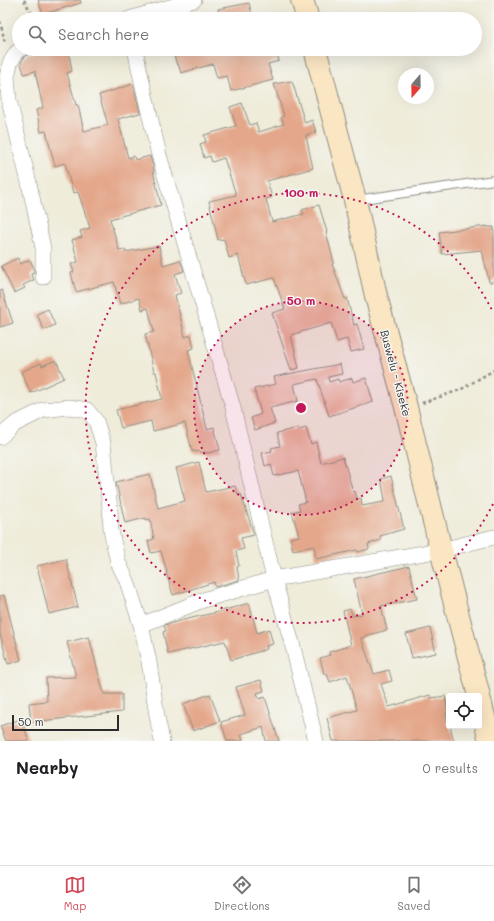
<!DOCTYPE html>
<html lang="en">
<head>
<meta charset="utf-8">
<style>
	:root { --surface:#fff; --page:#f6f6f6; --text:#202124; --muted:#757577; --line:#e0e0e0; --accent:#d1495b }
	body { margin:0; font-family:Mali,sans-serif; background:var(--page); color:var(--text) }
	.controls { position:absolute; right:12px; bottom:12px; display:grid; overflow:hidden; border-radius:4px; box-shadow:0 4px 16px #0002 }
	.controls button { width:36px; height:36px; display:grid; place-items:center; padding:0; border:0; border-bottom:1px solid var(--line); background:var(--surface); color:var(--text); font:20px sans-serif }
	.compass { position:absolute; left:398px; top:68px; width:36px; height:36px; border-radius:50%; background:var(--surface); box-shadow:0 4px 16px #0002; rotate:200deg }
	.scale { position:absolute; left:12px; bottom:10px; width:107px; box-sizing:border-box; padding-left:4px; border:2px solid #2b2b2b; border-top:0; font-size:11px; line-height:14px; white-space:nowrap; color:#2b2b2b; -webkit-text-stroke:3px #f6f6f2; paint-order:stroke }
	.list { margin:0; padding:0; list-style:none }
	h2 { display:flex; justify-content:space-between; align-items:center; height:52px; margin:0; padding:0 16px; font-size:17px }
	h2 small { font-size:13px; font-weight:400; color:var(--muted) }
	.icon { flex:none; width:22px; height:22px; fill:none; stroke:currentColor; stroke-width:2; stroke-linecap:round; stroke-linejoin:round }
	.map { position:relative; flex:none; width:494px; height:741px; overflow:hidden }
	.search { position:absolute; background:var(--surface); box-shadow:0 4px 16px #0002; left:12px; right:12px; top:12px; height:44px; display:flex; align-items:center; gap:10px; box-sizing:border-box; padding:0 14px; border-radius:22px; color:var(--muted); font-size:15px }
	.sheet { height:124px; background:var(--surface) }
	nav { display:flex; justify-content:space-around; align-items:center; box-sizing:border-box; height:56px; border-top:1px solid var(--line); background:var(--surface); font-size:11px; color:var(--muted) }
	nav a { display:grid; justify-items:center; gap:2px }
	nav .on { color:var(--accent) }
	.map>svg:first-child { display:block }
	.building { fill:#e4a78b }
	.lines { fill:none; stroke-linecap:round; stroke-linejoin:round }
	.lane-casing { stroke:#8d8c82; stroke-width:10 }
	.street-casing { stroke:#8d8c82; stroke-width:16 }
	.secondary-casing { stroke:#8d8c82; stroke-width:24 }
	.path { stroke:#8d8c82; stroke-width:2.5; stroke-dasharray:3 3; stroke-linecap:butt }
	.lane { stroke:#fff; stroke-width:8 }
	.street { stroke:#fff; stroke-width:15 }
	.secondary { stroke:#fbe6c3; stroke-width:22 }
	.ring { fill:none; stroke:#c2185b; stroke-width:2; stroke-dasharray:2 4 }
	.labels { text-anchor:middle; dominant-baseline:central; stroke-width:3; stroke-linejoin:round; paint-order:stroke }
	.street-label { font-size:11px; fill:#2b2b2b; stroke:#f6f6f2 }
	.centre { fill:#c2185b; stroke:#f6f6f2; stroke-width:2 }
	.ring-label { font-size:12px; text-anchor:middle; font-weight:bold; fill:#c2185b; stroke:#f6f6f2; stroke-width:3; stroke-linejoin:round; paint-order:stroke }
</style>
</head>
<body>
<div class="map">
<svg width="494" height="741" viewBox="0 0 494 741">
	<rect width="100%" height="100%" fill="#f6f6f2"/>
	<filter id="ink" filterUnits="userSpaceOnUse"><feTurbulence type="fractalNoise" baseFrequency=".025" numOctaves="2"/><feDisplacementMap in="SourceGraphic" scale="8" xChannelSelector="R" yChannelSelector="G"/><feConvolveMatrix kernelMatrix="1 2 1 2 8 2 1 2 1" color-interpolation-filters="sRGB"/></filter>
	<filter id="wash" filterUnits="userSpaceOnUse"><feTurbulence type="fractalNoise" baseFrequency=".012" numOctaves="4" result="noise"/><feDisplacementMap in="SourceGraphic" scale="16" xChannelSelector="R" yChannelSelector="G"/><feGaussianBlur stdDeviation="0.9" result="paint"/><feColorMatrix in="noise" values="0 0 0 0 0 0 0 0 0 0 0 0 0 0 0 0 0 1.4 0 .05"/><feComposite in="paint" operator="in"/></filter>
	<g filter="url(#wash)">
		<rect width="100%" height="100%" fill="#efecda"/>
		<g id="blocks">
			<!-- building -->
			<path class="building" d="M38,0h42l1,3 -38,11z
				M249,3l4,16h-33l-2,-10z
				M50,49h18l4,22 -5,2 9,32h2l6,26 24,-6 -9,-30 34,-11 7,29 -22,6 10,39 6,-2 1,4 15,-4 4,15h-1l8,34 -51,14 9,31 6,-1v3l34,-6 4,19 17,-5 4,11 -9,3 6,19 -6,2 10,42 6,-2 3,13 -6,2 19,79 7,-2 6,23 -12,3 -16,-2 -7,-28 -32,8 -2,-10 -30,7 -5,-18 46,-11 -6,-27h-2l-9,-38 9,-2 -6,-24 -6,2 -3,-12 -19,6 -6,-22 -38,10 -5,-19 3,-1 -3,-8 7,-2 -6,-22 10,-3 -2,-6 10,-3 -12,-36 -4,1 -1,-3h-1l-7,-27 -10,3 -9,-35 -5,1 -5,-22 7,-2 -8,-37 -11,3 -3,-11 2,-4 5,-5z
				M172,49h93l1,3 10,-2 3,11 -11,3 5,16 -42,11 -4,-15 -10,2 -4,-14 -32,9 -3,-9 -1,1z
				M292,81l13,42 7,-3 4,12 -10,3v1l7,32 -46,13 5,16 -6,2 6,23 32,-8 -2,-4 17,-5 8,27h-1l8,31 -2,1 13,35 2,-1 7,27 3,-1 7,25 -13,3 -4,-13 -10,3 -6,-19 -40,12 8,33 -8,2 -19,-57 13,-4 -11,-31 -28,7 -8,-30 -9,3 -5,-19 -6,1 -9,-39 27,-6 -12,-37 -12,4 -2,-6 -6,2 -4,-14 6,-2 -2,-7 32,-9 -6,-19 12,-4 8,22 6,-2 3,9 25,-8 -3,-7 3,-1 -10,-32z
				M487,226v1h7v55h-5l-7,-32 -40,4 -3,-22z
				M18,258l2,6 10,-4 4,8v5l-3,1 3,6 -11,5 2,3 -11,5 -13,-27z
				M2,290l11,33 -13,4v-36z
				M48,309l7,16 -11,5 -7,-16z
				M56,360l8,18 -33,15 -10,-21 20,-9 1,3z
				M340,364l2,10 -14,3 1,5 9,-3 1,3 13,-4 1,4 13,-4 7,24 -44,14 -12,-37 -23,5 4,17 -28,7 5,15 -20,7 -4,-12 10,-4 -7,-25 22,-5 -2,-7 4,-1z
				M298,428l1,2 7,-2 5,16 5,-2 5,21 22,-6 10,35 2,-1 2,8 4,-1 1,8 22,-4v-2h1l-4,-21 10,-3 13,53 -24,7 1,4 -13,4 1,5 -11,3 -1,-2 -41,9 -2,-13 -21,4 -3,-12 9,-2 -7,-24 8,-2 -2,-6 8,-2 -8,-31 -24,5 -3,-12 -6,2 -3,-13 10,-2 -1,-3 9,-2 -3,-13z
				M199,462l7,30 29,-6 3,9 3,-1 13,41 -13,3 3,11 -8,2 3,15 -2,1 2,13 -24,7 -1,-5 -41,13 -7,-23h1l-6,-21 -10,2 -3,-12 6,-2 -4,-20 -4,1v-2l-21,5 -9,-41 34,-8 8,34 27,-7 -9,-33z
				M66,559l12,48 -29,7 -12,-48z
				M409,566l8,33 -36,7 6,24 -22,6 1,1 -5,1 13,36 15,-4 3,11 -11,3 8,23 41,-12 1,3 14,-2 3,16 -2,1 3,13h1l4,15h-121l-6,-23 30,-8 -10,-34 -17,6 -3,-8h-3l-4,-16 10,-3 -1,-3 22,-7 -8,-34 7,-2 3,7 9,-2 -8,-35z
				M4,595l17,65 -13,4 -8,-30v-38z
				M249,603l8,30 12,-4 4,15 -7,2 1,3 -36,11 -6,-19 -57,13 -5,-22 3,-1 -2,-6 19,-5 35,-8z
				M430,628l6,25 -24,5 -6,-24z
				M89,637l15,57h18v18l-91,10 -2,-19 18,-2 -1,-23 30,-1 -9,-35z
				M261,680l3,11 -7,2 2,6 6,-2 14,44h-13l-3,-14 -22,7 2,7h-16l-6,-19 24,-7 -9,-28z
				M210,694l10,27 -27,10 -10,-27z
				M21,719l8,22h-23l-6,-15z"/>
		</g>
	</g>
	<g filter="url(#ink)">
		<use href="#blocks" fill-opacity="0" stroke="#8d8c82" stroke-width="1"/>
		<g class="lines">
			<defs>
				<path id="lane" d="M356,200l138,-20"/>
				<path id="street" d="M129,19l65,-19
					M21,49l-5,4 -6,10 -3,14 2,23 20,83 14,65v29
					M135,49l7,33 17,73 73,249 42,175 19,68 23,94
					M0,437l15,-13 28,-14 26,-3 18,3 9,11 7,22 7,66 1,21 3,15 4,17 9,19 14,44 8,37 8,54 5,25
					M141,625l62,-25 71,-21 167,-29 53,-13"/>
				<path id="secondary" d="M302,0l6,19
					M315,49l40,151 21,96 30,111 35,143 38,146
					M479,697l11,44"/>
			</defs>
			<!-- lane casing -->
			<use href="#lane" class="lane-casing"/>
			<!-- street casing -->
			<use href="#street" class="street-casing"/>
			<!-- secondary casing -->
			<use href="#secondary" class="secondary-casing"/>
			<!-- path -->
			<path class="path" d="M24,0l11,19
				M0,21l5,22
				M422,403l38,-13 34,-20"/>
			<!-- lane -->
			<use href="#lane" class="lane"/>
			<!-- street -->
			<use href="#street" class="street"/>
			<!-- secondary -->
			<use href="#secondary" class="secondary"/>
		</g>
	</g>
	<!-- distance rings -->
	<circle cx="301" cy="408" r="107" fill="#c2185b" fill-opacity=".12"/>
	<g class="ring">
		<circle cx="301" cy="408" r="107"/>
		<path d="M493 504A215 215 0 1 1 493 312"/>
	</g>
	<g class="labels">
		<!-- street labels -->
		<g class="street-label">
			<text transform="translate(396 373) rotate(75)">Buswelu - Kiseke</text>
		</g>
	</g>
	<circle cx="301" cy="408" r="6" class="centre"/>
	<g class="ring-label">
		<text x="301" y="197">100 m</text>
		<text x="301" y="305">50 m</text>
	</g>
</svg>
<div class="controls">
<button><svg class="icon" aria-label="locate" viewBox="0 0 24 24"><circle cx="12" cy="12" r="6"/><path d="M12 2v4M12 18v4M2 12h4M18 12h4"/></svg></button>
</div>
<svg class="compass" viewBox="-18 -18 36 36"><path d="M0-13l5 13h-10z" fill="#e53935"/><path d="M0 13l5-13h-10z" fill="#757577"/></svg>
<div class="scale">50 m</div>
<div class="search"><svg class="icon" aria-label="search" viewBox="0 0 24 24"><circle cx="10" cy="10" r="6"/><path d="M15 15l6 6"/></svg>Search here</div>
</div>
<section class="sheet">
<h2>Nearby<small>0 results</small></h2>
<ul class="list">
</ul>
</section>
<nav>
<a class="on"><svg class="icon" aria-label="map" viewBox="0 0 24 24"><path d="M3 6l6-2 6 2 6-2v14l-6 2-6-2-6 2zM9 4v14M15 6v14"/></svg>Map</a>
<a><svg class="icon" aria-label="directions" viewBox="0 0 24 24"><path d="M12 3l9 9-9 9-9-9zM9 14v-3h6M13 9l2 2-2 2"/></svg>Directions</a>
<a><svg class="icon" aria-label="saved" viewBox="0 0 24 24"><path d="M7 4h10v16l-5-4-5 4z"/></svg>Saved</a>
</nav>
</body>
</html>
